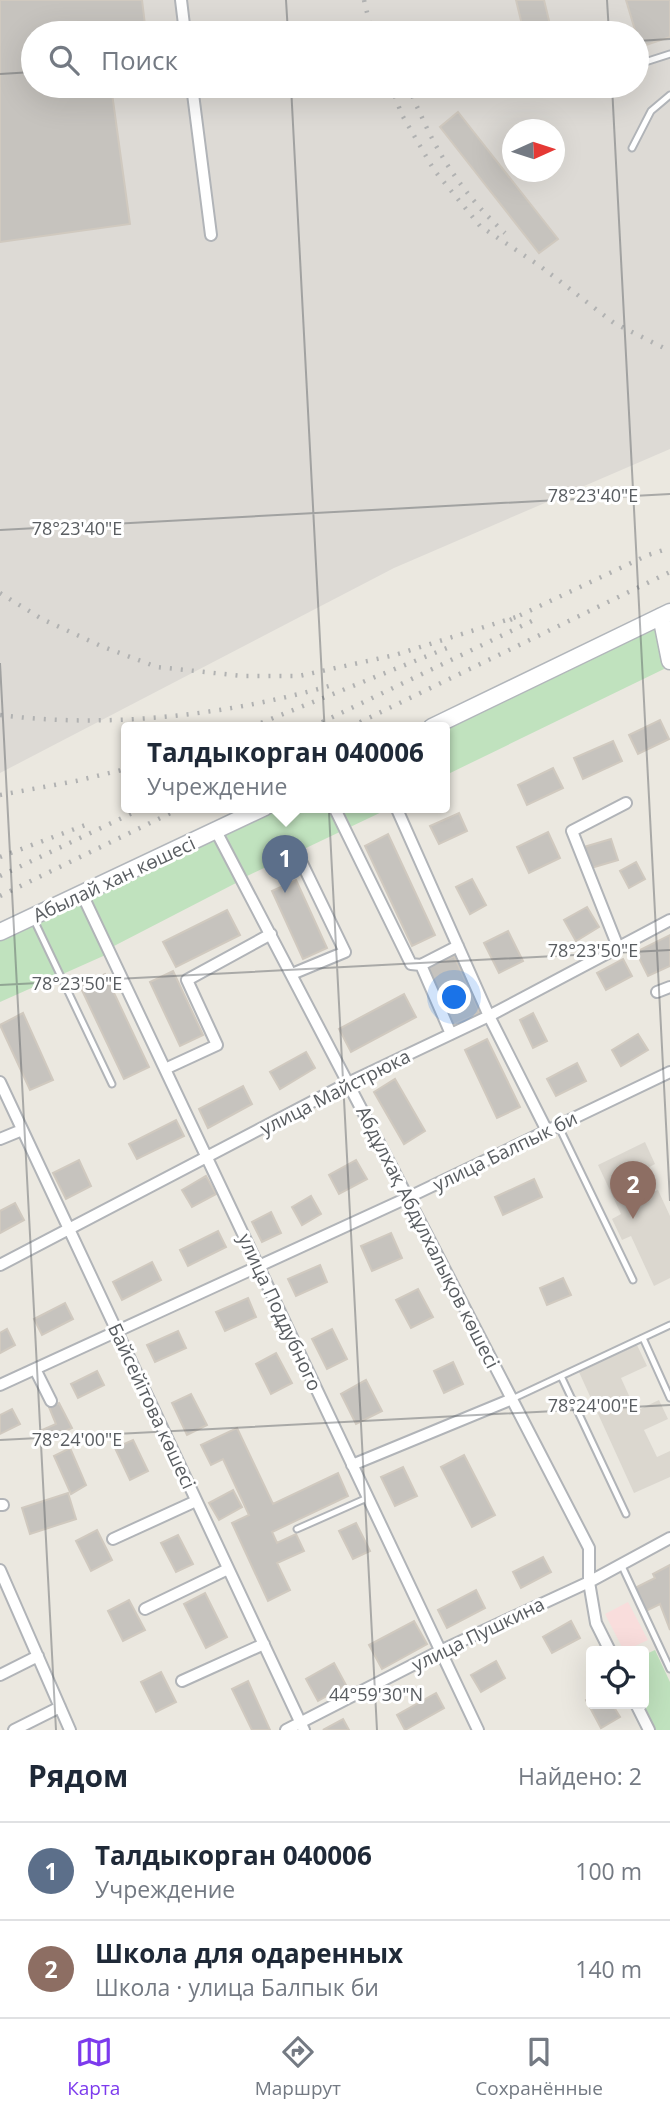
<!DOCTYPE html>
<html lang="ru">
<head>
<meta charset="utf-8">
<style>
	:root { --surface:#fff; --page:#f2f2f3; --text:#1f2937; --muted:#747a83; --line:#e0e1e3; --accent:#7c3aed }
	body { margin:0; font-family:"Open Sans",sans-serif; background:var(--page); color:var(--text) }
	.controls { position:absolute; right:21px; bottom:21px; display:grid; overflow:hidden; border-radius:7px; box-shadow:0 7px 28px #0002 }
	.controls button { width:63px; height:63px; display:grid; place-items:center; padding:0; border:0; border-bottom:2px solid var(--line); background:var(--surface); color:var(--text); font:35px sans-serif }
	.compass { position:absolute; left:502px; top:119px; width:63px; height:63px; border-radius:50%; background:var(--surface); box-shadow:0 7px 28px #0002; rotate:87deg }
	.you { position:absolute; left:455px; top:998px; width:24px; height:24px; margin:-18px; border:5px solid #fff; border-radius:50%; background:#1a73e8; box-shadow:0 0 0 10px #1a73e833 }
	.badge { display:grid; place-items:center; width:46px; height:46px; border-radius:50%; background:var(--accent); color:#fff; font-size:23px; font-weight:700 }
	.pin { position:absolute; translate:-50% -58px; filter:drop-shadow(0 2px 4px #0008) }
	.pin::after { content:''; position:absolute; top:37px; width:24px; height:21px; background:inherit; clip-path:polygon(0 0,100% 0,50% 100%) }
	.popup { position:absolute; left:121px; top:722px; width:329px; height:91px; box-sizing:border-box; display:grid; place-content:center; border-radius:7px; background:var(--surface); filter:drop-shadow(0 2px 5px #0005); font-size:23px; white-space:nowrap; color:var(--muted) }
	.popup b { font-size:26px; color:var(--text) }
	.popup::after { content:''; position:absolute; left:50%; top:100%; margin-left:-14px; border:14px solid transparent; border-top-color:var(--surface) }
	.list { margin:0; padding:0; list-style:none }
	h2 { display:flex; justify-content:space-between; align-items:center; height:91px; margin:0; padding:0 28px; font-size:30px }
	h2 small { font-size:23px; font-weight:400; color:var(--muted) }
	.list li { display:grid; grid-template-columns:46px 1fr auto; gap:21px; align-items:center; box-sizing:border-box; height:98px; padding:0 28px; border-top:2px solid var(--line) }
	.list b { display:block; font-size:26px; white-space:nowrap }
	.list p { margin:0; font-size:23px; white-space:nowrap; color:var(--muted) }
	.list em { font-size:23px; font-style:normal; color:var(--muted) }
	.icon { flex:none; width:38px; height:38px; fill:none; stroke:currentColor; stroke-width:2; stroke-linecap:round; stroke-linejoin:round }
	.map { position:relative; flex:none; width:670px; height:1730px; overflow:hidden }
	.search { position:absolute; background:var(--surface); box-shadow:0 7px 28px #0002; left:21px; right:21px; top:21px; height:77px; display:flex; align-items:center; gap:18px; box-sizing:border-box; padding:0 24px; border-radius:38px; color:var(--muted); font-size:26px }
	.sheet { height:287px; background:var(--surface) }
	nav { display:flex; justify-content:space-around; align-items:center; box-sizing:border-box; height:98px; border-top:2px solid var(--line); background:var(--surface); font-size:19px; color:var(--muted) }
	nav a { display:grid; justify-items:center; gap:4px }
	nav .on { color:var(--accent) }
	.map>svg:first-child { display:block }
	.industrial { fill:#dddad5; fill-rule:evenodd }
	.education { fill:#dbd7cf }
	.medical { fill:#f9dddc }
	.green { fill:#c0e2be }
	.building { fill:#c6c3be; stroke:#d0c9bf; stroke-width:2 }
	.lines { fill:none; stroke-linecap:round; stroke-linejoin:round }
	.lane-casing { stroke:#b1b4b8; stroke-width:9 }
	.street-casing { stroke:#b1b4b8; stroke-width:14 }
	.secondary-casing { stroke:#b2b6bb; stroke-width:19 }
	.lane { stroke:#fff; stroke-width:5 }
	.street { stroke:#fff; stroke-width:10 }
	.secondary { stroke:#fff; stroke-width:16 }
	.rail { stroke:#b1b2b2; stroke-width:4.5; stroke-dasharray:2 9; stroke-linecap:butt }
	.ticks { fill:none; stroke:#595d61; stroke-width:2; stroke-opacity:0.45 }
	.labels { text-anchor:middle; dominant-baseline:central; stroke-width:6; stroke-linejoin:round; paint-order:stroke }
	.street-label { font-size:19px; fill:#595d61; stroke:#fff }
	.ticks-label { font-size:18px; text-anchor:middle; fill:#595d61; stroke:#fff; stroke-width:6; stroke-linejoin:round; paint-order:stroke }
</style>
</head>
<body>
<div class="map">
<svg width="670" height="1730" viewBox="0 0 670 1730">
	<rect width="100%" height="100%" fill="#ebe8e0"/>
	<!-- industrial -->
	<path class="industrial" d="M0,0h670v449l-276,119 -394,205zM33,33h604v53h-604zM512,130h42v42h-42z"/>
	<!-- education -->
	<path class="education" d="M645,1142l10,22 -15,8 10,21 8,-3 12,26v62l-16,8 -23,-50 -9,4 -10,-21 9,-5 -23,-49z
		M637,1345l10,21 -26,12 15,33 23,-11 9,19 -24,11 13,27 13,-6v26l-36,16 -55,-121z"/>
	<!-- medical -->
	<path class="medical" d="M628,1602l20,38 -24,11 -19,-37z"/>
	<!-- green -->
	<path class="green" d="M655,627l9,42 -220,107v-47z
		M277,807h110l1,2 -143,68 -20,-44z
		M212,837l24,46 -122,63 -26,-50z
		M80,899l30,54 -110,49v-65z
		M655,1650l15,32v48h-14l-13,-26 1,-49z"/>
	<!-- building -->
	<path class="building" d="M0,0h142l3,25 -41,5v3h-71v53h78l19,138 -130,18z
		M516,0h28l8,33h-28z
		M626,0h44v37l-30,10z
		M537,86h28v3l-26,6z
		M458,112l100,127 -19,14 -99,-126z
		M660,720l9,19 -31,15 -9,-19z
		M613,741l9,20 -39,18 -9,-21z
		M553,768l10,20 -36,17 -9,-20z
		M459,813l8,18 -28,13 -9,-18z
		M548,832l12,26 -31,15 -12,-26z
		M388,834l47,101 -23,11 -47,-100z
		M611,839l7,21 -27,8 -7,-21z
		M636,862l9,17 -16,9 -9,-17z
		M472,879l14,26 -16,9 -14,-27z
		M296,880l31,68 -24,11 -31,-68z
		M587,907l12,20 -23,14 -12,-21z
		M227,910l13,25 -64,32 -13,-25z
		M508,931l15,30 -24,12 -15,-30z
		M670,935v31l-22,10 -12,-24z
		M454,956l26,57 -28,12 -25,-57z
		M623,959l9,17 -26,14 -9,-17z
		M173,971l30,64 -23,11 -30,-64z
		M105,974l44,93 -25,12 -44,-93z
		M404,994l12,23 -65,35 -12,-23z
		M23,1013l30,67 -23,10 -30,-65z
		M533,1013l14,28 -14,7 -13,-28z
		M638,1034l10,16 -27,16 -9,-16z
		M487,1039l33,68 -23,11 -32,-68z
		M306,1052l9,16 -35,21 -10,-17z
		M577,1063l9,18 -30,15 -9,-17z
		M395,1079l30,52 -21,13 -30,-52z
		M243,1086l9,18 -44,24 -9,-19z
		M176,1120l8,16 -47,23 -8,-15z
		M79,1160l12,26 -25,13 -13,-26z
		M356,1160l11,19 -28,15 -10,-19z
		M206,1176l10,18 -24,13 -10,-17z
		M534,1179l8,18 -39,18 -8,-18z
		M311,1196l10,18 -19,11 -10,-18z
		M15,1203l9,17 -24,13v-22z
		M271,1212l10,21 -19,9 -10,-20z
		M218,1231l8,16 -38,19 -8,-16z
		M391,1233l11,25 -30,13 -11,-25z
		M152,1262l9,18 -39,20 -9,-18z
		M320,1265l7,17 -31,14 -8,-17z
		M563,1278l8,17 -24,10 -7,-17z
		M418,1289l15,28 -22,11 -15,-28z
		M248,1298l8,19 -31,14 -9,-19z
		M65,1303l8,16 -31,16 -8,-16z
		M7,1329l8,16 -15,8v-20z
		M332,1329l15,30 -20,10 -15,-30z
		M178,1331l8,17 -31,14 -8,-17z
		M276,1353l16,30 -21,11 -15,-30z
		M453,1362l10,22 -19,9 -10,-22z
		M97,1371l7,14 -26,13 -7,-14z
		M366,1380l16,31 -26,13 -15,-30z
		M191,1394l16,31 -20,10 -15,-32z
		M59,1403l13,25 -26,12 -4,-10 14,-6 -7,-17z
		M12,1409l8,15 -20,10v-19z
		M237,1428l36,76 65,-31 10,23 -76,36 5,11 19,-9 8,17 -27,12 13,27 -22,11 -36,-78 17,-8 -26,-56 -12,6 -10,-20z
		M133,1440l15,31 -18,9 -15,-32z
		M70,1448l16,37 -15,9 -17,-38z
		M464,1455l31,60 -23,12 -31,-60z
		M403,1467l14,29 -22,10 -14,-29z
		M233,1490l9,17 -23,13 -10,-17z
		M68,1493l8,26 -46,15 -8,-26z
		M356,1523l14,28 -17,8 -14,-28z
		M97,1530l15,30 -21,11 -15,-30z
		M178,1535l15,29 -17,8 -15,-29z
		M543,1557l8,15 -30,16 -8,-16z
		M670,1565v65l-10,-26 -16,8 -11,-23 22,-11 -2,-4z
		M476,1590l9,18 -38,20 -9,-18z
		M205,1593l22,44 -21,11 -22,-44z
		M129,1600l16,30 -22,11 -15,-30z
		M414,1621l13,23 -45,25 -13,-24z
		M571,1621l9,17 -28,15 -9,-16z
		M496,1661l9,17 -24,14 -10,-17z
		M334,1663l12,22 -28,16 -12,-22z
		M161,1672l15,30 -20,10 -15,-30z
		M248,1681l22,49h-18l-20,-41z
		M436,1693l8,15 -39,22 -8,-15z
		M591,1697v7h21l8,13 -19,11 -15,-28z
		M343,1719l6,11h-26z"/>
	<g class="lines">
		<defs>
			<path id="lane" d="M642,63l28,-9
				M632,148l19,-37 19,-16
				M34,920l78,164
				M558,1125l75,155
				M643,1338l27,60
				M561,1376l65,138
				M512,1399l158,-74
				M297,1529l70,-31
				M621,1564l49,105"/>
			<path id="street" d="M181,0l4,33
				M192,86l19,149
				M334,807l77,157 10,1 30,69
				M396,807l93,209 58,115
				M216,831c126,238 249,478 373,717v34l7,41 14,28
				M82,894l396,836
				M618,947l-46,-116 54,-28
				M421,965l37,-19
				M292,974l53,-22 -46,-95
				M657,992l13,-5
				M165,1069l52,-24 -30,-65 84,-46
				M0,1082l304,648
				M0,1139l22,-9
				M0,1265l350,-183 139,-66 181,-96
				M35,1369l16,32
				M0,1385l407,-187 263,-126
				M352,1465l160,-66
				M0,1505h3
				M113,1539l83,-38
				M0,1570l70,160
				M145,1609l83,-40
				M0,1675l38,-19
				M182,1681l82,-37
				M636,1704l13,26
				M14,1730l46,-23
				M286,1730l154,-79 149,-69 81,-44"/>
			<path id="secondary" d="M661,616l9,45
				M432,727l238,-115
				M0,932l265,-125"/>
		</defs>
		<!-- lane casing -->
		<use href="#lane" class="lane-casing"/>
		<!-- street casing -->
		<use href="#street" class="street-casing"/>
		<!-- secondary casing -->
		<use href="#secondary" class="secondary-casing"/>
		<!-- lane -->
		<use href="#lane" class="lane"/>
		<!-- street -->
		<use href="#street" class="street"/>
		<!-- secondary -->
		<use href="#secondary" class="secondary"/>
		<!-- rail -->
		<path class="rail" d="M364,0l8,33
			M391,86l11,29 32,55 46,56 60,40 74,57 56,28
			M409,86c3,12 10,24 15,36 20,43 46,79 81,111
			M0,593l42,26 59,27 56,21 86,9h56l96,-21 121,-38
			M510,620l138,-65 22,-7
			M0,715c109,14 230,0 336,-31
			M251,727l201,-81
			M312,727l222,-107
			M350,727l320,-155
			M0,795l76,-14 50,-12
			M0,857l88,-33
			M0,876l145,-69
			M0,896l183,-89"/>
	</g>
	<!-- ticks -->
	<path class="ticks" d="M286,0l2,33M607,0l2,33M637,41l33,-2M0,74l33,-2M291,86l86,1644M612,86l58,1115M0,530l670,-36M0,663l56,1067M0,985l670,-35M0,1440l670,-35"/>
	<g class="labels">
		<!-- street labels -->
		<g class="street-label">
			<text transform="translate(114 879) rotate(-25)">Абылай хан көшесі</text>
			<text transform="translate(335 1092) rotate(-27)">улица Майстрюка</text>
			<text transform="translate(505 1151) rotate(-26)">улица Балпык би</text>
			<text transform="translate(428 1237) rotate(63)">Абдұлхақ Абдұлхалықов көшесі</text>
			<text transform="translate(280 1312) rotate(65)">улица Поддубного</text>
			<text transform="translate(152 1406) rotate(65)">Байсейітова көшесі</text>
			<text transform="translate(478 1634) rotate(-26)">улица Пушкина</text>
		</g>
	</g>
	<g class="ticks-label">
		<text x="593" y="502">78°23'40"E</text>
		<text x="77" y="535">78°23'40"E</text>
		<text x="593" y="957">78°23'50"E</text>
		<text x="77" y="990">78°23'50"E</text>
		<text x="593" y="1412">78°24'00"E</text>
		<text x="77" y="1446">78°24'00"E</text>
		<text x="376" y="1701">44°59'30"N</text>
	</g>
</svg>
<div class="controls">
<button><svg class="icon" aria-label="locate" viewBox="0 0 24 24"><circle cx="12" cy="12" r="6"/><path d="M12 2v4M12 18v4M2 12h4M18 12h4"/></svg></button>
</div>
<svg class="compass" viewBox="-18 -18 36 36"><path d="M0-13l5 13h-10z" fill="#e53935"/><path d="M0 13l5-13h-10z" fill="#747a83"/></svg>
<div class="you"></div>
<div class="pin badge" style="left:285px;top:893px;background:#5c6f8a">1</div>
<div class="popup"><b>Талдыкорган 040006</b>Учреждение</div>
<div class="pin badge" style="left:633px;top:1219px;background:#8d6e63">2</div>
<div class="search"><svg class="icon" aria-label="search" viewBox="0 0 24 24"><circle cx="10" cy="10" r="6"/><path d="M15 15l6 6"/></svg>Поиск</div>
</div>
<section class="sheet">
<h2>Рядом<small>Найдено: 2</small></h2>
<ul class="list">
<li><span class="badge" style="background:#5c6f8a">1</span><div><b>Талдыкорган 040006</b><p>Учреждение</p></div><em>100 m</em></li>
<li><span class="badge" style="background:#8d6e63">2</span><div><b>Школа для одаренных</b><p>Школа · улица Балпык би</p></div><em>140 m</em></li>
</ul>
</section>
<nav>
<a class="on"><svg class="icon" aria-label="map" viewBox="0 0 24 24"><path d="M3 6l6-2 6 2 6-2v14l-6 2-6-2-6 2zM9 4v14M15 6v14"/></svg>Карта</a>
<a><svg class="icon" aria-label="directions" viewBox="0 0 24 24"><path d="M12 3l9 9-9 9-9-9zM9 14v-3h6M13 9l2 2-2 2"/></svg>Маршрут</a>
<a><svg class="icon" aria-label="saved" viewBox="0 0 24 24"><path d="M7 4h10v16l-5-4-5 4z"/></svg>Сохранённые</a>
</nav>
</body>
</html>
